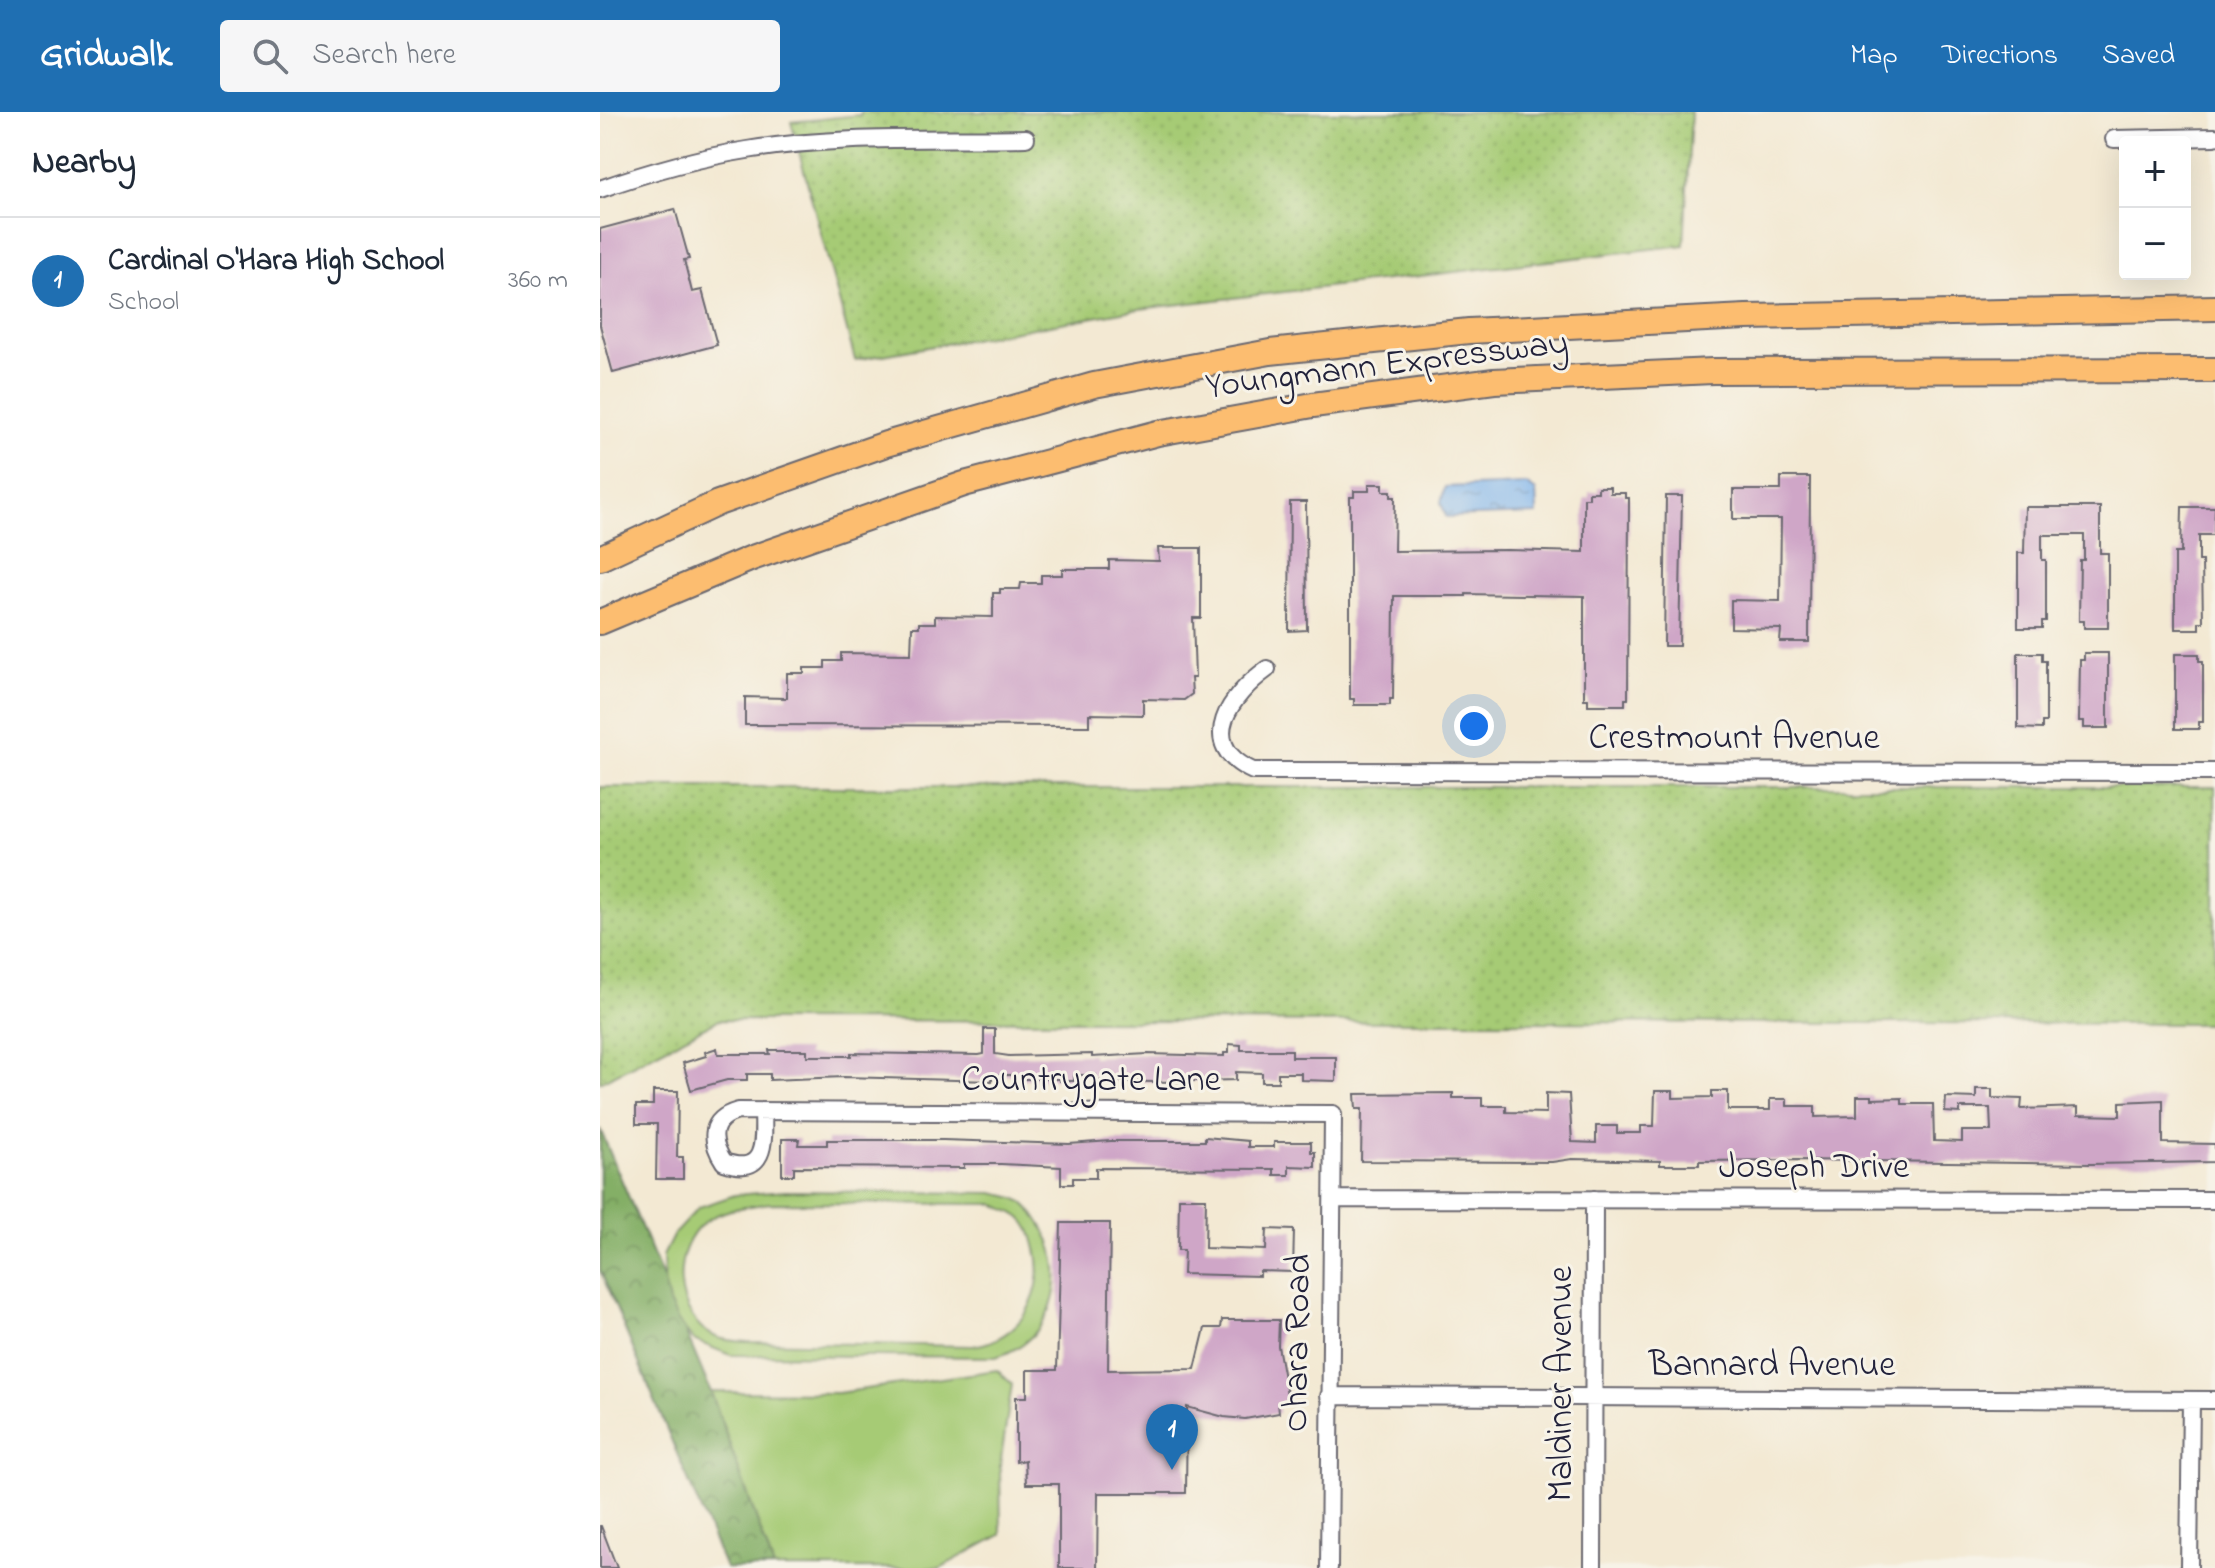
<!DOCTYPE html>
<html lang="en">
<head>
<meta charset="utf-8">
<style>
	:root { --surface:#fff; --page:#f6f6f7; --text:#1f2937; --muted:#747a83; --line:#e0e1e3; --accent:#1f6fb2 }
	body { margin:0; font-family:"Indie Flower",sans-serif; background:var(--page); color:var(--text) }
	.controls { position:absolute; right:24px; top:24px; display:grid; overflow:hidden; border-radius:8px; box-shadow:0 8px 32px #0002 }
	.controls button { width:72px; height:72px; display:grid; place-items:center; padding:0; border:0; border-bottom:2px solid var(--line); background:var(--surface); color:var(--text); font:40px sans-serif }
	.you { position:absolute; left:874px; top:614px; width:28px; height:28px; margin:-20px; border:6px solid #fff; border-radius:50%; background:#1a73e8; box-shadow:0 0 0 12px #1a73e833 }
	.badge { display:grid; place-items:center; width:52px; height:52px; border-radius:50%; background:var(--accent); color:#fff; font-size:26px; font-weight:700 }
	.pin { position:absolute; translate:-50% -66px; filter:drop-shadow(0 2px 4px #0008) }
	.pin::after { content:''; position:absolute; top:42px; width:28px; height:24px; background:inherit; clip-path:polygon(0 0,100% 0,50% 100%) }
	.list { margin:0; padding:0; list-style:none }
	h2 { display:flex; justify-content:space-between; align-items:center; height:104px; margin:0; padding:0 32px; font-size:34px }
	h2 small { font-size:26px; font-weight:400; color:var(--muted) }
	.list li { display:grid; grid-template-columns:52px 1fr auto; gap:24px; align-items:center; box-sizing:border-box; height:128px; padding:0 32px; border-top:2px solid var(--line) }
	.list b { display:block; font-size:30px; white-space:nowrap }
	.list p { margin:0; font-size:26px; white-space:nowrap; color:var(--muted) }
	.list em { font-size:26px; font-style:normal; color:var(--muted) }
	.icon { flex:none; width:44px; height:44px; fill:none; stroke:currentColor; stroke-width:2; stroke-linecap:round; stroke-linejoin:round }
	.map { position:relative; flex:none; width:1615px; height:1456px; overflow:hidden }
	header { display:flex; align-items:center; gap:48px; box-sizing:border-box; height:112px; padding:0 40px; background:var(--accent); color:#fff }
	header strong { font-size:38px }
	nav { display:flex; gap:44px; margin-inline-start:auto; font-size:28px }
	.search { width:560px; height:72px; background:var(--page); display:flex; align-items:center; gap:20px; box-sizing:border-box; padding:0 28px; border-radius:8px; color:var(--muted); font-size:30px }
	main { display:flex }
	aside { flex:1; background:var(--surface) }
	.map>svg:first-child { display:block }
	.grass { fill:url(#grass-dots); stroke:#647658; stroke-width:2 }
	.forest { fill:url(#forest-crowns); stroke:#536850; stroke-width:2 }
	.garden { fill:#a6cb75; stroke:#647658; stroke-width:2; fill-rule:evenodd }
	.water { fill:url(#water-ripples); stroke:#506a94; stroke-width:2 }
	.building { fill:#cfa6c7 }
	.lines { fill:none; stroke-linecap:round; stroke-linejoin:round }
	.minor-casing { stroke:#6b6870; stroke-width:20 }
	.highway-casing { stroke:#6b6870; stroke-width:28 }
	.minor { stroke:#fff; stroke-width:16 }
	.highway { stroke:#fcbd6f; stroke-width:24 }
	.labels { text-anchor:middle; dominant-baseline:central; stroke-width:6; stroke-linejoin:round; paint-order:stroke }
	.street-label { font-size:36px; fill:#22223b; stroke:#f7f3e8 }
</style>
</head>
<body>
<header>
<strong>Gridwalk</strong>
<div class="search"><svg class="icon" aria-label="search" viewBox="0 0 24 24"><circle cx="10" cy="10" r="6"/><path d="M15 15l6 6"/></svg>Search here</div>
<nav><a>Map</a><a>Directions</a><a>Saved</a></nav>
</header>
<main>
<aside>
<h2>Nearby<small></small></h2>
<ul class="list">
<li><span class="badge">1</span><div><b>Cardinal O'Hara High School</b><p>School</p></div><em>360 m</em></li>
</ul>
</aside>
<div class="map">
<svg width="1615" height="1456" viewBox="0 0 1615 1456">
	<defs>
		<pattern id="grass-dots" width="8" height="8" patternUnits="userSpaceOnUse" patternTransform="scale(2)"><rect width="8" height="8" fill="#a6cb75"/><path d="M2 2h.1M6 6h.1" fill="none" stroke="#8fae66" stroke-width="1.8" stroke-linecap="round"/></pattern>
		<pattern id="forest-crowns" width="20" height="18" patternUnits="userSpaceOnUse" patternTransform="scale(2)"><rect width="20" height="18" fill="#84af66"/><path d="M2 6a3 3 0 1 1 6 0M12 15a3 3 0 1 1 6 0" fill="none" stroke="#6c8e55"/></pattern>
		<pattern id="water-ripples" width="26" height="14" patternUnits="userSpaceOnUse" patternTransform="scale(2)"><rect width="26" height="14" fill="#7db3ec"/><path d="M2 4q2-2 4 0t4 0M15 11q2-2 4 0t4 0" fill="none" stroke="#6691c0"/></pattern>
	</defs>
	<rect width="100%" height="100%" fill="#f7f3e8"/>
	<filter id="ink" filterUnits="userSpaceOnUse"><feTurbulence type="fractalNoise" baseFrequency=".0125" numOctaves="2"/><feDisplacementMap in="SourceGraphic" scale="16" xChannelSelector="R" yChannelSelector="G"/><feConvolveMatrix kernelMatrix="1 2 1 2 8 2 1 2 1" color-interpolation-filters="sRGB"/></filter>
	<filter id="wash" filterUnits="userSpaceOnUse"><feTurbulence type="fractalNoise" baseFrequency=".006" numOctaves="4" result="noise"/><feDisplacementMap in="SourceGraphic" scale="32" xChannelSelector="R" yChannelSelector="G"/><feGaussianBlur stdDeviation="1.8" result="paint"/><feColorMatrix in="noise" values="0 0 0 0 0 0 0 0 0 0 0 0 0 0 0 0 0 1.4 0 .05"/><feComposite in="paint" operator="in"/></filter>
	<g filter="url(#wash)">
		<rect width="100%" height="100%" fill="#f3e9d3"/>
		<!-- grass -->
		<path class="grass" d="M261,0h830l-7,133 -545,64 -284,51 -64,-238 69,-7z
			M0,675h1615v237l-1497,-4 -118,62z"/>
		<!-- forest -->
		<path class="forest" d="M0,1017l111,263 63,176h-49l-125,-298z"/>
		<!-- garden -->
		<path class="garden" d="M185,1079l208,2c8,2 17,3 24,6 9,4 17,15 22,22 34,50 17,118 -43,136l-266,-2 -37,-15 -15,-19 -9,-18 -5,-22 -1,-25 11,-22 25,-27 36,-12zM170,1091l224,1c8,4 20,8 27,14 8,7 12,18 14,27 14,46 -14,95 -62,101l-226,-4c-9,-1 -22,-1 -31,-5 -43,-19 -47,-87 -11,-115 19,-14 42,-15 65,-19z
			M397,1258l15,14 -12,82 1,69 -61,33h-166l-63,-176 127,1z"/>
		<!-- water -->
		<path class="water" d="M926,372l10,7 1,23 -91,3 -5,-15 4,-15z"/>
		<g id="blocks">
			<!-- building -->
			<path class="building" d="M75,97l14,50 -5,1 8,32 10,-2 15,55 -104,28 -13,-48v-96z
				M1181,365h29l-1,165h-29l1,-13 -50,-1v-28l49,1 1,-82h-48v-29h48z
				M769,372h14v7h8v6h4l-1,54 114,-1 76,2v-54h5v-6h9v-5h12v6h15v5h4l-1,201h-3v6h-37v-6h-4v-103l-118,-2v2h-72l-1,103h-3v6h-36v-6h-4v-202h4v-6h15z
				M1066,384h16l-3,150h-15z
				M690,390h16l1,128 -18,1z
				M1425,395h75v46h8v75h-24v-7h-5l1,-61h4v-25h-42v25h4v61h-4v7h-24v-75h6z
				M1582,395h33l-1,28h-15v26h3l1,61h-4v7h-24v-76h6z
				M558,436h43v70h-8l2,60h-4l1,16 -8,6 -41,-1v16l-54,-1v12l-344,-1v-28l42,1v-25h17v-5h21v-7h16v-8l70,1 1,-27h7v-4h16v-7l58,1v-24h7v-4h20l1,-6h20v-8h21v-6h47v-9l50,1z
				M1418,541h24v8h4v61h-4v7l-24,-1z
				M1484,541h24v75h-24v-7h-5l1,-61h4z
				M1575,542h24v7h4v61h-4v7h-24z
				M384,917h11v25l14,2 83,-2v3l56,-3 76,2v-3h5v-9l12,1v5h51v7h44v24l-35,-1v-7h-23v9h-16v-9l-26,-1v8l-81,2 -59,-1v-6h-22v6h-14v-2h-46v-4h-22v6l-148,-4 -74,3v-6h-23v6h-20l-36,10 -8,-27 23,-7 -1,-4 12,-4 1,6h52l-1,-4h38v6h44v-3l128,2 5,-1z
				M1376,977h16v9l30,1 -1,10 57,-2v8l42,1v-14l43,-2v43l52,1v18l-124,2 -294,-4 -98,1v4h-39v-4l-88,-2 -20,3 -191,-1 1,-52h-6l-1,-15 98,-1v5h29v8h24v6l40,1v-20l23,1 3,48 24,1v-17h21v7h24v-7h13l1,-35h18v7l39,-1v-6h16v19h42v-11h17v7h28v11l42,-1v-20h15v3l30,-1v6h31l1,37 28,1v-11h29l-1,-23h-30v5l-15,-1 1,-15 30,1z
				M53,979h25l-1,66h6v22h-27l1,-55h-21v-19h17z
				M605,1025l43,4v6h26v-5h37v10h4v15l-26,-1v9h-15v-6l-178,-1v10h-23v6h-12v-17l-60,-3h-37v4l-170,-1v8h-12v-36h17l-1,6h29v-5h116l126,4 42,-3h94z
				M579,1086h27l-1,50 61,2 1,-21 27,1 -1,42 -33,-1v5l-77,-2 1,-24h-6z
				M461,1111h49l-2,147 87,-1 10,-41h16l1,-8h57l-1,26 10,54 -10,3 1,10 -34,6 -21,-2 -37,-10 -1,86h-88l-1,75h-38v-84h-33l-1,-24 -9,2v-65h11v-27h30z
				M0,1414h1l16,42h-17z"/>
		</g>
	</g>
	<g filter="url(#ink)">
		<use href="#blocks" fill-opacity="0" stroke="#6b6870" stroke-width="2"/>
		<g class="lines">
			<defs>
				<path id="minor" d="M1514,27l101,-2
					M0,77c48,-17 97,-31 147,-39 91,-15 187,-10 279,-12
					M667,557c-36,26 -73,75 -14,102l962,1
					M163,1000c1,31 3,64 -39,50 -15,-23 -14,-43 14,-51l595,3 -4,454
					M733,1087l882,1
					M729,1284l886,4
					M993,1456l1,-369
					M1589,1456l2,-168"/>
				<path id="highway" d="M0,446l118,-55 168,-59 208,-59 176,-33 199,-21 277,-14 469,-9
					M0,510l152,-64 212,-74 194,-51 155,-28 181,-24 219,-10 502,-1"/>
			</defs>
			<!-- minor casing -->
			<use href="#minor" class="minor-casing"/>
			<!-- highway casing -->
			<use href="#highway" class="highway-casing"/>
			<!-- minor -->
			<use href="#minor" class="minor"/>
			<!-- highway -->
			<use href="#highway" class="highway"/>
		</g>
	</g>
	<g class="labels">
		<!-- street labels -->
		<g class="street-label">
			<text transform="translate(787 254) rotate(-7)">Youngmann Expressway</text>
			<text x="1134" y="627">Crestmount Avenue</text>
			<text x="491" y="969">Countrygate Lane</text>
			<text x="1214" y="1056">Joseph Drive</text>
			<text transform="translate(699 1231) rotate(-89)">Ohara Road</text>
			<text x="1172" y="1254">Bannard Avenue</text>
			<text transform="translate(962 1272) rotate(-90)">Maldiner Avenue</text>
		</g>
	</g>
</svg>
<div class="controls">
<button>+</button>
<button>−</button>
</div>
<div class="you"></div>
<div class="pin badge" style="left:572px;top:1358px">1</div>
</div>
</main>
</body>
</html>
